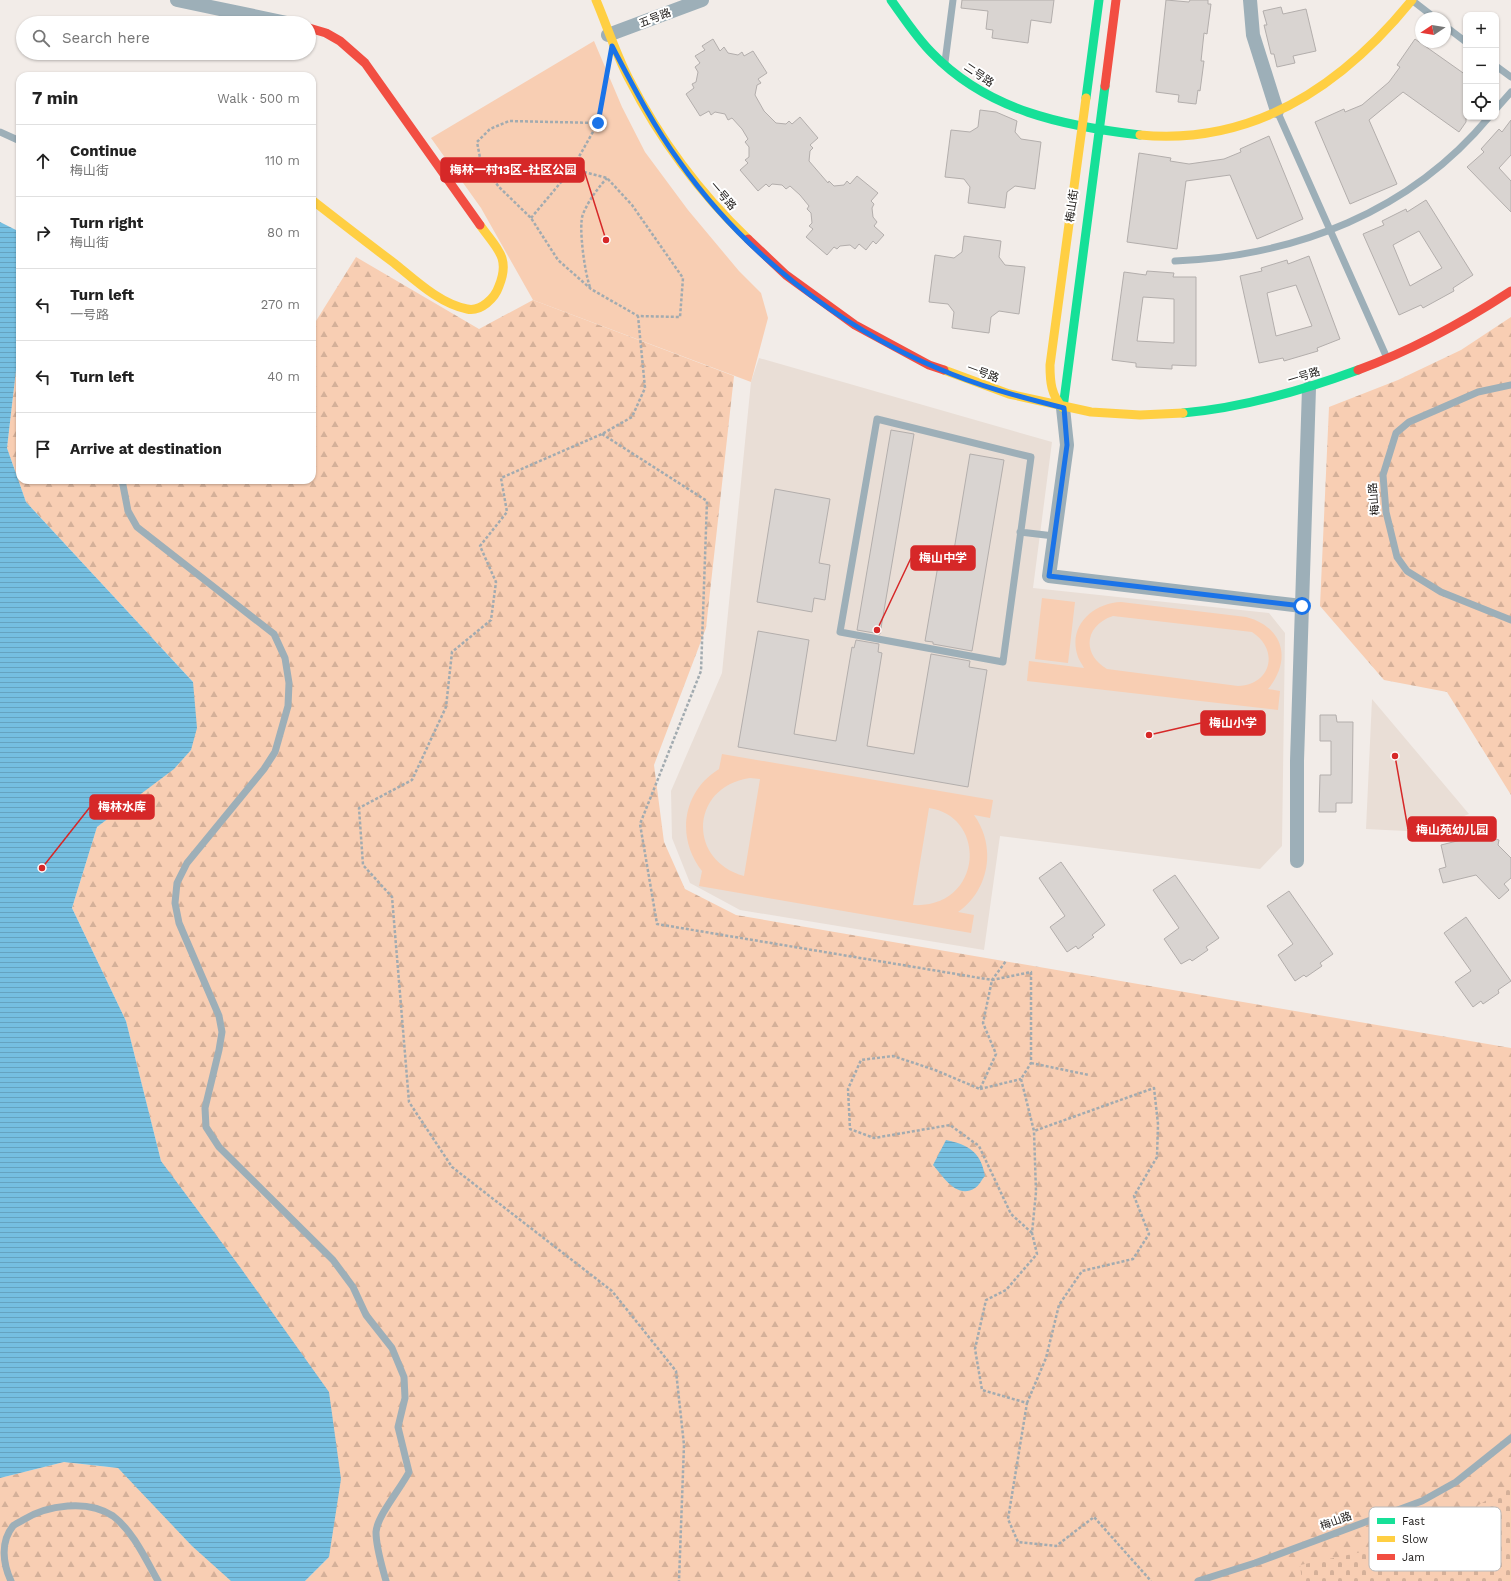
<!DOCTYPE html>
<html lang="en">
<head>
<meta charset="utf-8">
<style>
	:root { --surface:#fff; --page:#f6f6f6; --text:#222; --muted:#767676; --line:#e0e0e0 }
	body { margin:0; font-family:"Work Sans","Noto Sans SC",sans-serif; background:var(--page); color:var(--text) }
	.controls { position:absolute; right:12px; top:12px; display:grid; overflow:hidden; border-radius:8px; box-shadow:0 1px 3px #0004 }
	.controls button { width:36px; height:36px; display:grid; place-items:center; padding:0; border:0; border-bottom:1px solid var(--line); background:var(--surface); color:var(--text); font:20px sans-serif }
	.compass { position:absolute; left:1415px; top:12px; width:36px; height:36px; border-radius:50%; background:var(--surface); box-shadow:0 1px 3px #0004; rotate:258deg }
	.stop { position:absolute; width:12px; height:12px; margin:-9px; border:3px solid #1a73e8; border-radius:50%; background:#fff }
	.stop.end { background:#1a73e8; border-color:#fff; box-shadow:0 1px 4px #0008 }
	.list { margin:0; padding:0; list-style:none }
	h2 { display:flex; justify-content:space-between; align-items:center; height:52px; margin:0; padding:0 16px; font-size:17px }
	h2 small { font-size:13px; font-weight:400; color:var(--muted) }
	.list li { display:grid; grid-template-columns:26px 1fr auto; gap:12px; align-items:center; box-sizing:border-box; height:72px; padding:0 16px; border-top:1px solid var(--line) }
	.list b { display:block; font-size:15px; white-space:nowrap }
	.list p { margin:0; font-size:13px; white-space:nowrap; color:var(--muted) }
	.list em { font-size:13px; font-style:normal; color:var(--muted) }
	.icon { flex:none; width:22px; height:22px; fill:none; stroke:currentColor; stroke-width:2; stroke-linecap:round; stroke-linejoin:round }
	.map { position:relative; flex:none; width:1511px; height:1581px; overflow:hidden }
	.search { position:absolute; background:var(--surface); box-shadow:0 1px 3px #0004; left:16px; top:16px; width:300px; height:44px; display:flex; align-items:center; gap:10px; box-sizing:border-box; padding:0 14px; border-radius:22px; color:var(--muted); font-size:15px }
	.panel { position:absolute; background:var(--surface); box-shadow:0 1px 3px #0004; left:16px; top:72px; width:300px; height:412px; border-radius:12px }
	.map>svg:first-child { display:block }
	.built { fill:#e9ded6 }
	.green { fill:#f8ceb3; fill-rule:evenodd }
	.forest { fill:url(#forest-firs) }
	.cemetery { fill:url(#cemetery-stones) }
	.water { fill:url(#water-rules) }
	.building { fill:#d9d4d1; stroke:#b3aeac; fill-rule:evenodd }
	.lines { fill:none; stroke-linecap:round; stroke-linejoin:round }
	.path { stroke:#a2abb0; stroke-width:2.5; stroke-dasharray:3 2; stroke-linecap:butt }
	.lane { stroke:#9dafb8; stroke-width:7 }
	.street { stroke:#9dafb8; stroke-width:14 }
	.fast { stroke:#16e098; stroke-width:9 }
	.slow { stroke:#ffcf43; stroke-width:9 }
	.jam { stroke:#f24e42; stroke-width:9 }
	.route { stroke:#1a73e8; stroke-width:5 }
	.labels { text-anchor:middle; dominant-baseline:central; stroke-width:4; stroke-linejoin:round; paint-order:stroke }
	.street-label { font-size:11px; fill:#1a1715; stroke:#fff }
	.key { fill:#fff; stroke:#bab9b9; stroke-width:1 }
	.key-label { font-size:11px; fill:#1a1715 }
	.leader { fill:none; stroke:#d62828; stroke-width:1.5 }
	.callout-dot { fill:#d62828; stroke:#fff; stroke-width:1.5 }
	.callout { fill:#d62828; stroke:#d62828; stroke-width:1.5 }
	.callout-label { font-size:12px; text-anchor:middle; font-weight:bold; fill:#fff }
</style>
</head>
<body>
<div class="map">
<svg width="1511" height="1581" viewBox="0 0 1511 1581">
	<defs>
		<pattern id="forest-firs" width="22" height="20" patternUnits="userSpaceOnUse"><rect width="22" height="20" fill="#f8ceb3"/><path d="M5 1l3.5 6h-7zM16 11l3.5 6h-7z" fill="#d4b099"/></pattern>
		<pattern id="cemetery-stones" width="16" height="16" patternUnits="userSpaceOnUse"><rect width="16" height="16" fill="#f8ceb3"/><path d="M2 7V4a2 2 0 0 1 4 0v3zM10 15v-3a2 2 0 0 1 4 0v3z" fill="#d4b099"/></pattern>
		<pattern id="water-rules" width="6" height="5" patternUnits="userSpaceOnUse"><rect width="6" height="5" fill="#75bfe1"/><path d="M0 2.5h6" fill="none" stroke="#65a3c0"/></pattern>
	</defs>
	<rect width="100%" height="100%" fill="#f2ece8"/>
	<!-- built -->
	<path class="built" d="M759,358l293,84 -19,146 236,25 16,20 -3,213 -22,23 -260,-33 -16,114 -244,-40 -50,-27 -18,-45 -1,-47 51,-118 29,-291z
		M1372,699l97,115 -44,18 -59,-3z"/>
	<!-- green -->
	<path class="green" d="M594,41l28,66 23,45 43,58 51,61 22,22 7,25 -17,64 -218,-82 -52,-92 -50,-70z
		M1042,598l33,4 -7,61 -33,-4z
		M1121,602l125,15c38,10 46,43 22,72l12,2 -2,19 -251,-29 2,-20 55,7c-2,-4 -5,-8 -6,-11 -11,-31 15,-54 43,-55zM1113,616l139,16c28,18 19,53 -14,54l-131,-17c-26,-15 -22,-44 6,-53z
		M722,754l271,46 -3,18 -16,-3c23,32 15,75 -16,97l16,3 -3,18 -272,-47 3,-15c-26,-33 -20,-79 17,-102zM750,778l10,1 -16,97c-58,-16 -53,-90 6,-98zM929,808c60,9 53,101 -16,97z"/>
	<!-- forest -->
	<path class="forest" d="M356,257l123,72 54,-29 201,76 -28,252 -52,137 10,77 21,47 51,26 775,133v533h-1206l24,-24 -168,-396 -35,-140 -54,-113 25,-81 76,-58 18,-19 2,-68 -167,-180 -19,-54 11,-95 2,-2v129h292v-160l4,1z
		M1511,317v478l-64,-103 -63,-12 -64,-74 9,-199 69,-27 63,-30z
		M64,1462l54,6 115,113h-233v-103z"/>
	<!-- cemetery -->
	<path class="cemetery" d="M1511,1485v96h-209l-2,-16 124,-26z"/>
	<!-- water -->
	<path class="water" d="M0,222l20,10v119l-2,2 -11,95 19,54 167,180 4,46 -6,22 -17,19 -77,58 -25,81 54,113 35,140 79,106 89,125 12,87 -12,78 -24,24h-74l-39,-35 -74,-78 -54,-6 -64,16z
		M946,1140c23,5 35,12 39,36 -3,3 -6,10 -10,12 -18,12 -32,-12 -42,-23z"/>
	<!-- building -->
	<path class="building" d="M962,0h92l-3,23 -20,-3 -3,23 -36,-5 1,-8 -7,-1 2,-18 -27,-3z
		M1166,0l23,2 1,-2h18v4h3l-4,30 -3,-1 -3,28h3l-4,30 -2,-1 -2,14 -18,-2 1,-7 -23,-3z
		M1281,7l2,7 23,-5 10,42 -23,5 2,7 -18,4 -3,-13h-3l-7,-29h3l-4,-14z
		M713,39l7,12 4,-4 4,6 10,2 4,-3 2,4 9,-5 14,22 -9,6 3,4 -4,2 -2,10 9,16 12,12 10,1 3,-3 3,3 8,-7 18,21 -8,7 3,3 -3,3 -1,10 19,22 1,-2 5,5 10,-1 3,-4 3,3 7,-8 21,17 -7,8 3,3 -2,4 1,9 4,5 -3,4 10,9 -8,9 -3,-3 -7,9 -7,-6 -4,5 -5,-4 -10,1 -3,3 -3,-2 -7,8 -21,-18 7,-8 -4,-3 3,-3 -1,-10 -4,-4 2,-3 -9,-11 -10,-9 -4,3 -4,-4 -10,-1 -3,3 -3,-3 -8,7 -18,-21 8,-7 -3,-3 4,-3v-10l-4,-5 3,-3 -6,-10 -10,-11 -4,2 -3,-6 -10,-2 -4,3 -2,-4 -9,5 -14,-22 8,-6 -2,-4 4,-2 2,-10 -3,-5 5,-4 -5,-7 10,-6 -3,-4z
		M1415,39l51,36v47l-7,10 -56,-40 -34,28 28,64 -47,20 -35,-82 29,-13 1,3 17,-7 27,-23 11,-15 -3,-2z
		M980,110l16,2 21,9 -2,11 6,7 20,3 -6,47 -20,-3 -8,6 -2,16 -37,-5 2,-16 -6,-8 -19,-2 6,-47 19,2 8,-5z
		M1511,120v35l-12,13 12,13v31l-44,-45 17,-15 -3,-3 18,-20 3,3z
		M1269,136l34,83 -46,20 -27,-64 -44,6 -9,68 -50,-7 12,-89 32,5 -1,3 19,3 35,-5 17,-7 -1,-3z
		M1426,200l47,75 -20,13 1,3 -31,17 -2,-3 -22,10 -36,-81 21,-9 -2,-4 24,-12 1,3zM1419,231l23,37 -32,18 -17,-41z
		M964,236l37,5 -2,16 6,8 20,2 -6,47 -20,-3 -8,6 -2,16 -37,-5 2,-16 -6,-8 -19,-2 6,-47 19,3 8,-6z
		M1309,256l31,83 -23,9 1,3 -34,10 -1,-3 -24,5 -19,-87 22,-5 -1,-3 26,-8 1,4zM1296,285l16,41 -36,10 -9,-43z
		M1147,271l27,2 -1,4h23v89l-24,-1v4l-36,-2v-4l-24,-3 12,-88 22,3zM1143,297l31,2v44l-37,-2z
		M891,430l23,4 -34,200 -23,-4z
		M970,454l34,6 -32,191 -39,-7v-2l-8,-1 16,-93 13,2z
		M775,489l55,10 -11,64 11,2 -5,35 -11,-2 -2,14 -55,-10z
		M758,631l51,9 -15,94 42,7 16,-94 2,1 2,-8 23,4 -1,8 4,1 -15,93 47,8 17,-100 39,7 -1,6 18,3 -19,117 -230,-40z
		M1320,715h16l1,7h16l-1,81h-16v9h-17l1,-37h11v-34h-11z
		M1474,833l25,7 -1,5 13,13v20l-7,6 5,6 -10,9 -23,-24 -33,8 -4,-14 7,-2 -5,-22 32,-8z
		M1061,862l44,63 -13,10 2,2 -16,12 -2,-3 -9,6 -17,-25 15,-11 -26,-38z
		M1175,875l44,63 -13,9 2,3 -16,11 -2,-2 -9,5 -17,-25 15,-11 -26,-38z
		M1289,891l44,63 -13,9 2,3 -16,11 -2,-2 -9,6 -17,-26 15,-11 -26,-38z
		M1466,917l45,64 -13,9 1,3 -16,11 -2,-3 -8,6 -18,-25 16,-11 -27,-38z"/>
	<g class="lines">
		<!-- path -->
		<path class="path" d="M607,74l-9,49 -26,46 35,9 25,27 51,73 -3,39 -42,-1 7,72 -13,29 -30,17 -101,44 6,34 -27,34 16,36 -5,38 -39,32 -6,55 -34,73 -53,28 4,57 29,32 17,205 43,65 160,124 64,80 8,74 -5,136
			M598,123l-89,-2 -19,8 -13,13 4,21 18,24 32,31 27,42 33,29 47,27
			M531,218l41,-49
			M590,287c-5,-13 -12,-61 -7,-73 6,-14 14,-25 24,-36
			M602,434l105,67 -6,170 -61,153 17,100 335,56 14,-19
			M1031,1063l58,12
			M980,1089l41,-10
			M1032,1233l-21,-19 -32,-68 -29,-21 -76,13 -24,-9 -2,-40 13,-29 32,-4 42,14 45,19 16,-35 -13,-31 9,-43 39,-8v91l-10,16 13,52 2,61 -4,41 5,21 -31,36 -20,10 -11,49 7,41 45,13 -19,116 10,23 38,4 38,-29 57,64
			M1027,1403l19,-45 13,-53 23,-34 51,-12 16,-25 -15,-38 23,-39 1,-33 -4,-36 -120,43"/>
		<!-- lane -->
		<path class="lane" d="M1413,1l22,17
			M1445,26l21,16
			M945,62l8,-62
			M1496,66l15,11
			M1496,109l15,-17
			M1278,113l109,245
			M0,132l20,9
			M1175,261c121,-5 235,-49 314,-144
			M1511,385l-33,7 -69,30 -13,11 -13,42 3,37 11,45 10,14 34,21 70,28
			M877,419l154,38 -28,205 -163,-30z
			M122,480l6,31 9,16 137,107 11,24 4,25 -1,23 -13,46 -11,17 -77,94 -10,20 -2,20 4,20 40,93 3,16 -3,18 -14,58 1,19 13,20 114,113 20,27 13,28 26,33 12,29 1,21 -7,29 11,45c-8,16 -32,44 -33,60 0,16 6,34 10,49
			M1020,532l34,4
			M11,1581c-8,-17 -11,-39 2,-55 2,-2 7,-4 10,-6 24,-15 65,-21 90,-4 20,15 33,44 45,65
			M1198,1581l57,-18 167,-62 34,-19 55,-44"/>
		<!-- street -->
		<path class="street" d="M177,0l110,23
			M1250,0l3,35 24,76
			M608,35l94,-35
			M1063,408l4,37 -18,131 253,30
			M1297,861v-100l12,-373"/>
		<!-- fast -->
		<path class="fast" d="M891,0c13,18 25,37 41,53 56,58 132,73 208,82
			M1086,98l13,-98
			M1063,408l42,-322
			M1183,413c60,-5 118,-22 175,-43"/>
		<!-- slow -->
		<path class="slow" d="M596,0c11,26 20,54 33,79 30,59 71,114 119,160
			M1140,135c115,11 203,-50 272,-135
			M312,200c27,21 54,42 82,63 21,17 46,41 73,46 14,3 28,-11 32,-23 12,-29 -3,-38 -19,-61
			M944,370l65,24 82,18 49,3 43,-2
			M1063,408c-12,-13 -13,-26 -13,-43l36,-267"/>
		<!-- jam -->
		<path class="jam" d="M309,28l17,5 14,8 25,22 115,162
			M1105,86l11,-86
			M748,239l38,36 69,50 74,40 15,5
			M1358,370c55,-20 104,-47 153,-79"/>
	</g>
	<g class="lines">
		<!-- route -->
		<path class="route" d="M598,123l14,-77c21,40 41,79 67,115 62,89 158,165 258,207 41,18 83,29 127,40l3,37 -18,131 253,30"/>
	</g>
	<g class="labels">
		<!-- street labels -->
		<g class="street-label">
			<text transform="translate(655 18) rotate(-21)">五号路</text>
			<text transform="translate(979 75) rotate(34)">二号路</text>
			<text transform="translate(723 196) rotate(49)">一号路</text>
			<text transform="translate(1072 206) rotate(-82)">梅山街</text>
			<text transform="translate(983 373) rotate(20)">一号路</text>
			<text transform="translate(1304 376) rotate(-17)">一号路</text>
			<text transform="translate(1374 499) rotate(-95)">梅山路</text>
			<text transform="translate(1336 1521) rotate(-20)">梅山路</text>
		</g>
	</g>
	<!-- legend -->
	<rect x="1369" y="1507" width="132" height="64" rx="6" class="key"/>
	<rect x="1377" y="1518" width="18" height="6" fill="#16e098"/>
	<rect x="1377" y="1536" width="18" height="6" fill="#ffcf43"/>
	<rect x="1377" y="1554" width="18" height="6" fill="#f24e42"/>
	<g class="key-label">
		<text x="1402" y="1525">Fast</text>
		<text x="1402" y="1543">Slow</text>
		<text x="1402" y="1561">Jam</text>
	</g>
	<!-- callouts -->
	<path class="leader" d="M606 240L584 170M877 630L911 558M1149 735L1201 723M42 868L90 807M1395 756L1408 829"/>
	<g class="callout-dot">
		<circle cx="606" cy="240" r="4"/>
		<circle cx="877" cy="630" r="4"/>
		<circle cx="1149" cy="735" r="4"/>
		<circle cx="42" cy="868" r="4"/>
		<circle cx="1395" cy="756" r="4"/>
	</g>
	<g class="callout">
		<rect x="441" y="158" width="143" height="24" rx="4"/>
		<rect x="911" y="546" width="64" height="24" rx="4"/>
		<rect x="1201" y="711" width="64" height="24" rx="4"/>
		<rect x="90" y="795" width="64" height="24" rx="4"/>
		<rect x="1408" y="817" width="88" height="24" rx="4"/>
	</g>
	<g class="callout-label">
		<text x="513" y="174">梅林一村13区-社区公园</text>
		<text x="943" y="562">梅山中学</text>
		<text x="1233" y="727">梅山小学</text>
		<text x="122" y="811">梅林水库</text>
		<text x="1452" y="834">梅山苑幼儿园</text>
	</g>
</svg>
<div class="controls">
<button>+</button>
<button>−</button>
<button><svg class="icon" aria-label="locate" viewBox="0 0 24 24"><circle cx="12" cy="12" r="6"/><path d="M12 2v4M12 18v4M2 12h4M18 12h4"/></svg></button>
</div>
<svg class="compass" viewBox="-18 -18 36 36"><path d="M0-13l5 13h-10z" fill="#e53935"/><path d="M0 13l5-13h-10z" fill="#767676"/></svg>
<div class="stop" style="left:1302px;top:606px"></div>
<div class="stop end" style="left:598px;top:123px"></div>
<div class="search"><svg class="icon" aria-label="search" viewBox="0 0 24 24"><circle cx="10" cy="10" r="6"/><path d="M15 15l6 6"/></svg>Search here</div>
<section class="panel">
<h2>7 min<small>Walk · 500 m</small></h2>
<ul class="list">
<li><svg class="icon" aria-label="ahead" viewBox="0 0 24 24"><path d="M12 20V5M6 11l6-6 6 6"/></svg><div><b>Continue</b><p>梅山街</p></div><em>110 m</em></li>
<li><svg class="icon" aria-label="right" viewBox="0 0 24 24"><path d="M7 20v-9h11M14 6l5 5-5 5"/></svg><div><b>Turn right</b><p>梅山街</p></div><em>80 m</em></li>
<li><svg class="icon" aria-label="left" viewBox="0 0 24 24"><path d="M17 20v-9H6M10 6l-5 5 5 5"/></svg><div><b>Turn left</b><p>一号路</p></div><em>270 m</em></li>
<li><svg class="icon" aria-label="left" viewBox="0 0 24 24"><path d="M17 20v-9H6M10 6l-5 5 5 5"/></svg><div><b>Turn left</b></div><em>40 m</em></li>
<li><svg class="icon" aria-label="arrive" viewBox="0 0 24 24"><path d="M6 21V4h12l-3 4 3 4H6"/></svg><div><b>Arrive at destination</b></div></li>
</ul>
</section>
</div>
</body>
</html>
